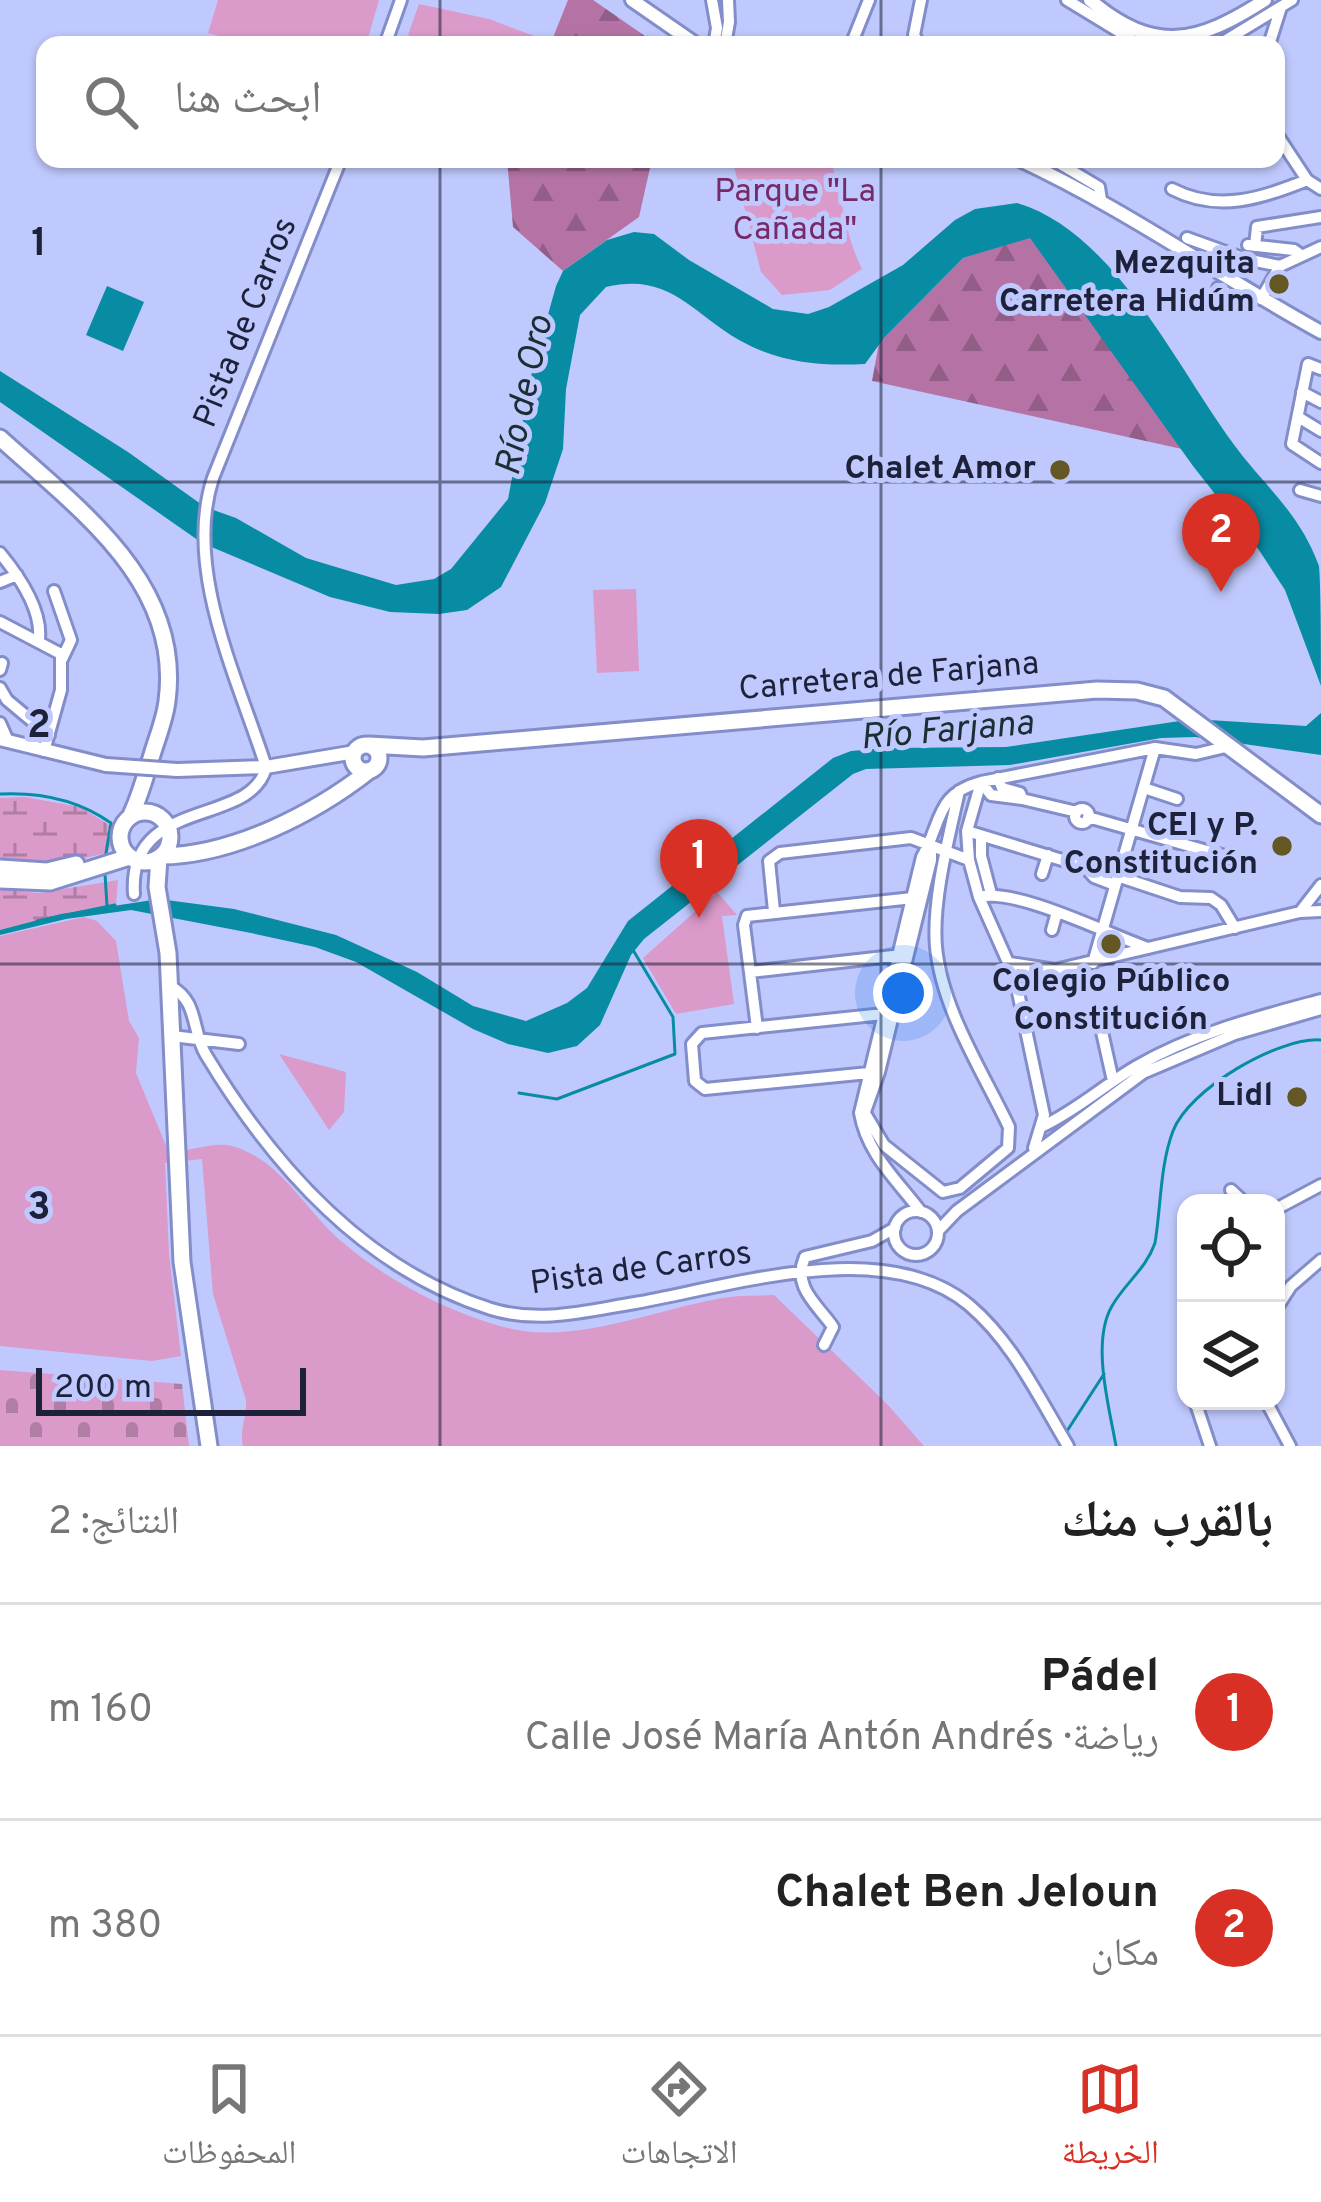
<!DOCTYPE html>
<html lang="ar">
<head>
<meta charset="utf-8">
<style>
	:root { --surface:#fff; --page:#f2f2f2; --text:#222; --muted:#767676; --line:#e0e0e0; --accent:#d93025 }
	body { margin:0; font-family:Overpass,"Noto Naskh Arabic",sans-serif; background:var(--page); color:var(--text); direction:rtl }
	.controls { position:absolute; right:36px; bottom:36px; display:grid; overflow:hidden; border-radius:24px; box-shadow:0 3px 9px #0004 }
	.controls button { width:108px; height:108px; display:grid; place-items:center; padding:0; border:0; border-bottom:3px solid var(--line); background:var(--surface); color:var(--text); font:60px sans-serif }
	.scale { position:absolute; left:36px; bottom:30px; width:270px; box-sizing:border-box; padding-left:12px; border:6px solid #1d2139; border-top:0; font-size:33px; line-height:42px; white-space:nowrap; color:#1d2139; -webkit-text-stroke:9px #bfc9fd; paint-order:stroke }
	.you { position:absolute; left:903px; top:993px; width:42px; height:42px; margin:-30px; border:9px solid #fff; border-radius:50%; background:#1a73e8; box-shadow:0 0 0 18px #1a73e833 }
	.badge { display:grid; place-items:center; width:78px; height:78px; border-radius:50%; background:var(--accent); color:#fff; font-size:39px; font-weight:700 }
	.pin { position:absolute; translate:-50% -99px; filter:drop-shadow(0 3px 6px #0008) }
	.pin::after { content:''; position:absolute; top:63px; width:42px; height:36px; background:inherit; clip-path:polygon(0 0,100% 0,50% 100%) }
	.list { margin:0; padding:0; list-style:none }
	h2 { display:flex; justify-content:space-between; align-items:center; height:156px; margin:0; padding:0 48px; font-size:51px }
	h2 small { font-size:39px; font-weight:400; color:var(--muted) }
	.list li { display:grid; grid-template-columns:78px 1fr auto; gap:36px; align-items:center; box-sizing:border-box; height:216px; padding:0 48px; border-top:3px solid var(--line) }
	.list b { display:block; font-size:45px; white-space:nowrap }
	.list p { margin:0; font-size:39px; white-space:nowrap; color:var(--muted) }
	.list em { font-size:39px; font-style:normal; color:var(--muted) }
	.icon { flex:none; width:66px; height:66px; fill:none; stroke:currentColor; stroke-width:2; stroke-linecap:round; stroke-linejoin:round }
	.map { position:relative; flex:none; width:1321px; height:1446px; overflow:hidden; direction:ltr }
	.search { position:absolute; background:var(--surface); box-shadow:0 3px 9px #0004; left:36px; right:36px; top:36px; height:132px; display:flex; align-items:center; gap:30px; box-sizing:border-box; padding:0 42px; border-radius:24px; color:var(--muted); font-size:45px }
	.sheet { height:588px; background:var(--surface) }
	nav { display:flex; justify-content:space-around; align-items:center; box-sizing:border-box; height:168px; border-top:3px solid var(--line); background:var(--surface); font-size:33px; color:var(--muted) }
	nav a { display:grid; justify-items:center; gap:6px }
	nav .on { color:var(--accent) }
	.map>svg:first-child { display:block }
	.green { fill:#da9aca }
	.forest { fill:url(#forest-firs) }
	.wetland { fill:url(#wetland-marsh) }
	.cemetery { fill:url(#cemetery-stones) }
	.water { fill:#088ca4 }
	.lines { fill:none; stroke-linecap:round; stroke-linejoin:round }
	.stream { stroke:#088ca4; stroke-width:3 }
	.minor-casing { stroke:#828dc9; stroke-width:16 }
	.tertiary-casing { stroke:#828dc9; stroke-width:18 }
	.secondary-casing { stroke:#828dc9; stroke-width:21 }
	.minor { stroke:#fff; stroke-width:10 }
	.tertiary { stroke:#fff; stroke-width:12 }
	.secondary { stroke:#fff; stroke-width:15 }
	.tertiary-bridge-casing { stroke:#828dc9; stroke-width:18; stroke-linecap:butt }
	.tertiary-bridge { stroke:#fff; stroke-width:12 }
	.grid { fill:none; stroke:#1d2139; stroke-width:3; stroke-opacity:0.55 }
	.poi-dot { fill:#635723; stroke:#bfc9fd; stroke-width:4.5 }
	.labels { text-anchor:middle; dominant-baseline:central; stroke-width:10; stroke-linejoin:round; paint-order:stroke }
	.park-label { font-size:33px; fill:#772968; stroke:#bfc9fd }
	.poi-label { font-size:33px; font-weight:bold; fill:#1d2139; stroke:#bfc9fd; text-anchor:end }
	.street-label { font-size:33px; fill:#1d2139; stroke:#bfc9fd }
	.water-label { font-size:36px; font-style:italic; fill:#1a2e33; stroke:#bfc9fd }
	.grid-label { font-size:39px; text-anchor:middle; font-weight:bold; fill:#1d2139; stroke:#bfc9fd; stroke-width:10; stroke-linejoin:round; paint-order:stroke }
</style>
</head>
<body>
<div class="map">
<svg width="1321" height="1446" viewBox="0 0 1321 1446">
	<defs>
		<pattern id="forest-firs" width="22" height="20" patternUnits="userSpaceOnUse" patternTransform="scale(3)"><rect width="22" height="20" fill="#b473a4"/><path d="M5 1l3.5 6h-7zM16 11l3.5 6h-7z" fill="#925e87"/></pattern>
		<pattern id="wetland-marsh" width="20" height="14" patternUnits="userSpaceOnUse" patternTransform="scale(3)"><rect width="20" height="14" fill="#da9aca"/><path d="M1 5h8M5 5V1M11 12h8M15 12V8" fill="none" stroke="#b07da5"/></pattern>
		<pattern id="cemetery-stones" width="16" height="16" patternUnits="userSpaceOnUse" patternTransform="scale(3)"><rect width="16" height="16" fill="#da9aca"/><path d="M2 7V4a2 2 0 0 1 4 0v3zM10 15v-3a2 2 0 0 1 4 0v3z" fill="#b07da5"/></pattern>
	</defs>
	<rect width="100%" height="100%" fill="#bfc9fd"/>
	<!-- green -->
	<path class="green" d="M218,0h161l-13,45h-114l-44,-12z
		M419,4l70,15 48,18 -3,8h-96l-30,-10z
		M732,159h98c13,37 14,75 32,110l-32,21 -48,5 -21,-23z
		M636,589l3,82 -42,2 -4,-83z
		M717,892l20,23 -15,1 12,88 -58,10 -33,-56z
		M84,917l13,4 19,20 13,80 10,17 -3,35 33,80c19,-1 44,-12 63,-7 48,13 73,64 109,95 46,40 112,74 171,88 68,15 149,-22 217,-32 14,-2 30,-1 45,-2l113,109 37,42h-681c-4,-17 4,-28 3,-46l-33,-106 -11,-135 -37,4 4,91 12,102 -29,5 -152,-15v-410z
		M279,1054l67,18 -2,40 -15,18z"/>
	<!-- forest -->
	<path class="forest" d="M568,0h25l65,45h-108z
		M507,159h145l-13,58 -76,54 -50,-44z
		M1030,237l152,212 -310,-68 7,-38 84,-85z"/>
	<!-- wetland -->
	<path class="wetland" d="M25,797l55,10 34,21v12l-7,13 -59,13 -48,-4v-64z
		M118,880l-2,25 -116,25v-41l39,4z"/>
	<!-- cemetery -->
	<path class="cemetery" d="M0,1370l182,14 7,62h-189z"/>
	<!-- water -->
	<path class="water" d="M1017,203c98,29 160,165 218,243 32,43 64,66 84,120 2,23 2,91 2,120l-36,-96 -26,-40 -66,-84 -163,-228 -67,20 -79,80 -19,26c-46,2 -85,-1 -126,-24 -48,-28 -70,-68 -133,-53l-26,28 -14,74 -3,60 -18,54 -44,84 -34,23 -28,4 -49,-2 -60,-15 -128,-54 -202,-141v-31l128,81 77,55 31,11 70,40 90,27 38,-6 17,-10 57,-70 24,-127 24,-86 7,-15 44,-31 27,-8 20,2 35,26 84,49 35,5 21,-7 74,-42 52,-45 20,-11z
		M107,286l37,16 -21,49 -37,-16z
		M1321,713v42l-126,-18 -34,1 -151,27 -144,4 -13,5 -209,165 -13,16 -31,70 -23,21 -29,7 -40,-9 -35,-15 -117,-67 -41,-15 -64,-14 -120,-23 -65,9 -66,16v-5l61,-16 98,-15 75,10 102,26 81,37 56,34 53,15 41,-18 20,-15 41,-67 205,-163 18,-7 34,-3 121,-1 187,-28 113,7z"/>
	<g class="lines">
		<!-- stream -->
		<path class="stream" d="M0,794c40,-2 77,5 111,29l-6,36
			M105,874l2,32
			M37,921l78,-16
			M519,1093l38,6 118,-45 -2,-37 -40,-67
			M1067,1431l37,-57
			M1116,1446c-7,-40 -25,-104 -4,-140 13,-23 34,-37 43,-63 6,-36 5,-78 18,-112 16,-42 105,-94 148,-91"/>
		<defs>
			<path id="minor" d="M712,0l5,28 -3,17
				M1067,0l74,45
				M385,45l16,-45
				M725,45l4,-23 -1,-22
				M851,45l18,-45
				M920,45l-6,-10 7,-35
				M1218,45l74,-45
				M1269,45l12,-38
				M1276,133l31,47 14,9
				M1052,159l47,28 2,13
				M1172,189c46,24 91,9 135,-9
				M1187,238l58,21 35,7
				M1248,245l46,5 7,5
				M1255,246l2,-19 64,-10
				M1218,288l26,15 9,-8
				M1261,299l19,-33 41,-19
				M1321,369l-13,-5 -16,80 29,19
				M1302,392l19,10
				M1298,417l23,14
				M1300,490l21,6
				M0,553c19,23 42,56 39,86
				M0,582l17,-7
				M54,591l17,49 -9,19
				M0,622l61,32v36l-17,61
				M0,670l2,-7
				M0,688l7,12 42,35
				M0,723l8,18
				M981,782l-14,49 2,29 10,37 36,81 29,137 -10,33
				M981,782l10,13 31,4 -2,-6 -18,-5 -4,-10
				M1144,788l33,11
				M1022,799l55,13
				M1075 816a7 7 0 1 1 14 0a7 7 0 1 1-14 0Z
				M1088,817l140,40
				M967,831l118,36 9,10 21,8
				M981,836v20l10,38
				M1042,874l6,-19
				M1117,876l63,21 31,1 10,7 14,23
				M134,894c-7,-99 118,-66 132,-127 -28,-88 -83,-198 -53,-289l128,-319
				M979,897c36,-10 131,38 169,51
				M774,911l-5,-50 11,-8 131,-15 58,22
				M1300,912l21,-27
				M1052,930l5,-18
				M1010,963l45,7 245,-58 21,-1
				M1093,963l62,-215
				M750,972l152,-17
				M170,986c29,15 21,44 36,69 67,111 158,214 285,254 49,15 95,2 144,-6 97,-17 250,-68 334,2 44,37 70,93 99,141
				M1098,1014l15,67
				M757,1028l-13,-103 3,-9 175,-19
				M172,1036l67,8
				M879,1072l-174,17 -10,-8 -3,-37 10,-11 191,-20
				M866,1115l18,30 59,47 17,-4 48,-40 1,-21c-26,-55 -67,-117 -73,-180 -4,-47 13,-110 23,-156
				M862,1120l17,-48 52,-212v-15
				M1043,1126c34,-16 61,-41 94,-60 57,-33 121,-49 184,-66
				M1231,1190l14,13
				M1276,1209l45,-24
				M894 1233a22 22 0 1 1 44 0a22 22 0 1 1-44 0Z
				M921,1212c-24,-32 -54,-58 -61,-99l62,-256c20,-34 13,-63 59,-75l174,-34 41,6 34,-8
				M938,1231l19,-20 186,-138 92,-39 86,-25
				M1276,1309l15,-23 30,-26
				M824,1345l9,-18c-16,-23 -41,-40 -28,-70l67,-16 23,-13
				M1195,1401l15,45
				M1266,1401l24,45"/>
			<path id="tertiary" d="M632,0l65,45
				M1090,0c65,55 108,43 175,0
				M1018,159c106,49 201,117 303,173
				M0,739l106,26
				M177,770l89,-3 89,-15"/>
			<path id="secondary" d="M0,438c77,70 183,144 167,263 -2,18 -10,37 -15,54 -7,21 -12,42 -22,62
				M369,745l54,3 674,-58 40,1 27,7 157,117
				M353 758a13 13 0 1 1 26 0a13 13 0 1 1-26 0Z
				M120 837a25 25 0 1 1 50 0a25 25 0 1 1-50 0Z
				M162,856c71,-1 152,-42 208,-86
				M159,858l-2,29 11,66 14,309 27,184
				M0,868l47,3 29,-7
				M0,880l50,2 79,-25"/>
		</defs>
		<!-- minor casing -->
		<use href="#minor" class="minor-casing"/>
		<!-- tertiary casing -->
		<use href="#tertiary" class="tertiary-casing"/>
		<!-- secondary casing -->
		<use href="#secondary" class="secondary-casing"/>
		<!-- minor -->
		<use href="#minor" class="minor"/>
		<!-- tertiary -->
		<use href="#tertiary" class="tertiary"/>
		<!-- secondary -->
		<use href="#secondary" class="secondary"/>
		<defs>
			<path id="tertiary-bridge" d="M106,765l71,5"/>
		</defs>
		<!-- tertiary-bridge casing -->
		<use href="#tertiary-bridge" class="tertiary-bridge-casing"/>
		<!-- tertiary-bridge -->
		<use href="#tertiary-bridge" class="tertiary-bridge"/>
	</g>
	<!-- grid -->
	<path class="grid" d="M440,0v45M881,0v45M440,159v1287M881,159v1287M0,482h1321M0,964h1321"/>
	<!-- markers -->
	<g class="poi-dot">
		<circle cx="1279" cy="284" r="12"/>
		<circle cx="1060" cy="470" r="12"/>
		<circle cx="1282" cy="846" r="12"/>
		<circle cx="1111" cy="944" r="12"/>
		<circle cx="1297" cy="1097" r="12"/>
	</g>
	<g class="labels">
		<!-- park labels -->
		<g class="park-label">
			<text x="795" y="193">Parque "La<tspan x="795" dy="38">Cañada"</tspan></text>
		</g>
		<!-- poi labels -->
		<g class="poi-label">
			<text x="1255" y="265">Mezquita<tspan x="1255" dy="38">Carretera Hidúm</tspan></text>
			<text x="1036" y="470">Chalet Amor</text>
			<text x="1258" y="827">CEI y P.<tspan x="1258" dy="38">Constitución</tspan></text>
			<text x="1111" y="983" text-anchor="middle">Colegio Público<tspan x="1111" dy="38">Constitución</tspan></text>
			<text x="1273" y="1097">Lidl</text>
		</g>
		<!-- street labels -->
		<g class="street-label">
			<text transform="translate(247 323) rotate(-68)">Pista de Carros</text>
			<text transform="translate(889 678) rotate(-5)">Carretera de Farjana</text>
			<text transform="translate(641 1270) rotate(-8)">Pista de Carros</text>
		</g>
		<!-- water labels -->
		<g class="water-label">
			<text transform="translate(526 396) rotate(-78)">Río de Oro</text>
			<text transform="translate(947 732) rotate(-5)">Río Farjana</text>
		</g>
	</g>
	<g class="grid-label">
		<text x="39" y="255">1</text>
		<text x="39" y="737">2</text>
		<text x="39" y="1219">3</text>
	</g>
</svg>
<div class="controls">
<button><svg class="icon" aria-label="locate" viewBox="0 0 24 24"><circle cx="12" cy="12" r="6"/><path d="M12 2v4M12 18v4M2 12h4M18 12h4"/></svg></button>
<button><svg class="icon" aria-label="layers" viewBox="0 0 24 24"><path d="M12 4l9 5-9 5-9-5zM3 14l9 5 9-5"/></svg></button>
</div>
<div class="scale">200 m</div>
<div class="you"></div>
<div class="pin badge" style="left:699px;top:918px">1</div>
<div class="pin badge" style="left:1221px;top:592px">2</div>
<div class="search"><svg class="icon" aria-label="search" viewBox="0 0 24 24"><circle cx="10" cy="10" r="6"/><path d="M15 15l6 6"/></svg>ابحث هنا</div>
</div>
<section class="sheet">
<h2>بالقرب منك<small>النتائج: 2</small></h2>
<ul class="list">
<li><span class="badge">1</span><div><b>Pádel</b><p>رياضة · Calle José María Antón Andrés</p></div><em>160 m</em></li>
<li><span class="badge">2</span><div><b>Chalet Ben Jeloun</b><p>مكان</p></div><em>380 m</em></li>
</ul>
</section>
<nav>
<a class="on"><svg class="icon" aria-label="map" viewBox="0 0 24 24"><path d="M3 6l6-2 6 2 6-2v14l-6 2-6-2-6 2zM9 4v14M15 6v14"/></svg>الخريطة</a>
<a><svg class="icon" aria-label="directions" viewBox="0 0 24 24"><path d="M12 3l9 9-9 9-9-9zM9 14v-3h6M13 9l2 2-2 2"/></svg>الاتجاهات</a>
<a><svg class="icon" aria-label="saved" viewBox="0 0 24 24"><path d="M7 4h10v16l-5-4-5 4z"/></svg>المحفوظات</a>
</nav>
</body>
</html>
